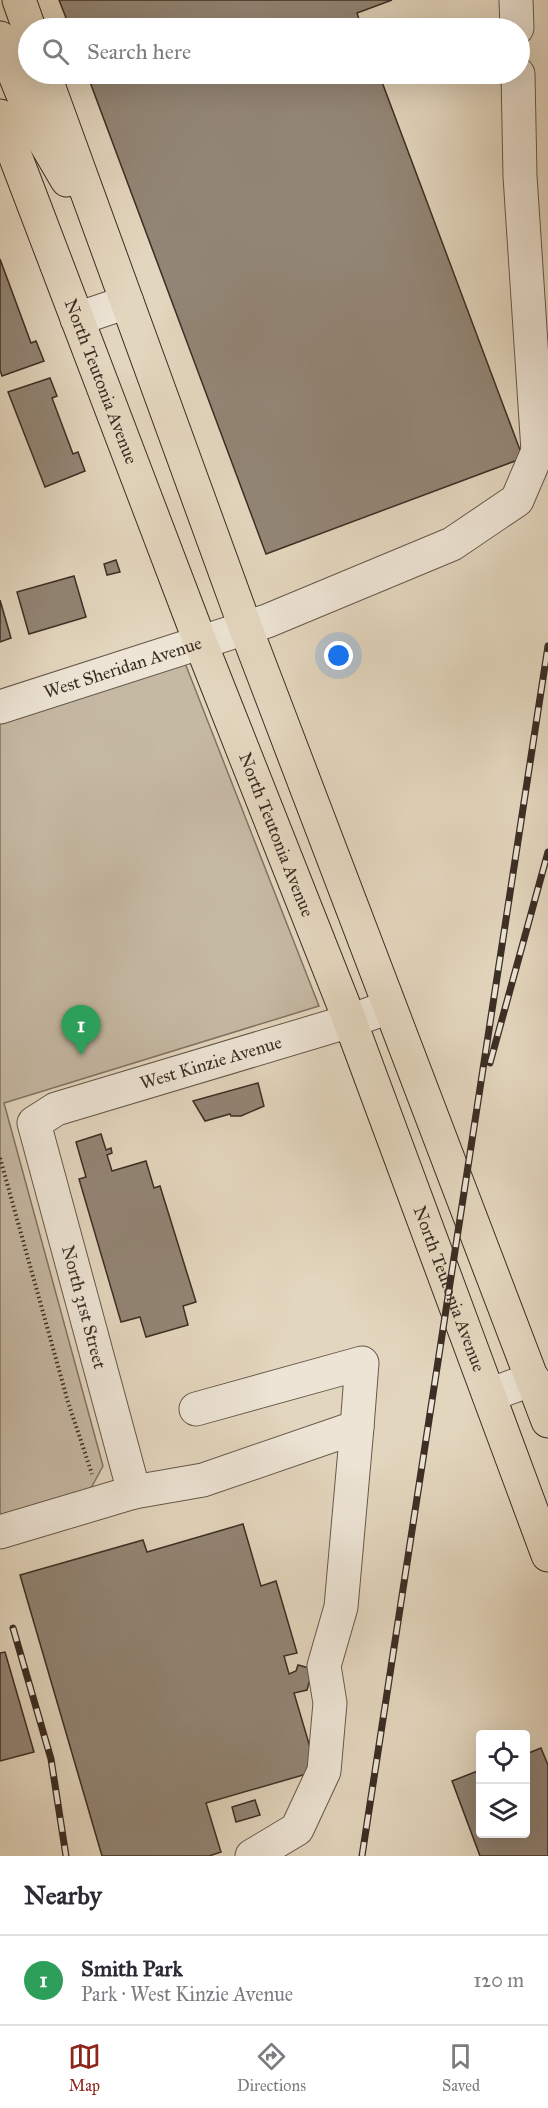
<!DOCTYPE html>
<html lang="en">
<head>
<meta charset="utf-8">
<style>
	:root { --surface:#fff; --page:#f2f2f3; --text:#2b2b33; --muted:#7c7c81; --line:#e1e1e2; --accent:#8f2418 }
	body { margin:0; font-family:"IM FELL Great Primer",serif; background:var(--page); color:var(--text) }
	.controls { position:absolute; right:18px; bottom:18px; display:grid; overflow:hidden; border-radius:6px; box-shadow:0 6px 24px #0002 }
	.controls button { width:54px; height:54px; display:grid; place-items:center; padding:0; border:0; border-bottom:2px solid var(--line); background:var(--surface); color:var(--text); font:30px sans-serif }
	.you { position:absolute; left:339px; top:656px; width:21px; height:21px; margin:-15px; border:4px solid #fff; border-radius:50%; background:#1a73e8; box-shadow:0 0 0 9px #1a73e833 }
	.badge { display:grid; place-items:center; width:39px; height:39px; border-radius:50%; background:var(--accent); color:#fff; font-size:20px; font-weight:700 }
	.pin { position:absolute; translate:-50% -50px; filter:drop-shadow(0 2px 3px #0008) }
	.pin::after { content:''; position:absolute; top:32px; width:21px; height:18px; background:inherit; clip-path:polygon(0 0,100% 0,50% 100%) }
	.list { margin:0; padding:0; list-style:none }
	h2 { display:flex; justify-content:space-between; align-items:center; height:78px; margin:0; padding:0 24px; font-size:26px }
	h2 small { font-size:20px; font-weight:400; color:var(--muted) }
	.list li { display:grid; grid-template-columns:39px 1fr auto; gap:18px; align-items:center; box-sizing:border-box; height:90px; padding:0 24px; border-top:2px solid var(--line) }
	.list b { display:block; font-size:22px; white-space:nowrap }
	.list p { margin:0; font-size:20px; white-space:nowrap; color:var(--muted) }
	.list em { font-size:20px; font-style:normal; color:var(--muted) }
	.icon { flex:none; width:33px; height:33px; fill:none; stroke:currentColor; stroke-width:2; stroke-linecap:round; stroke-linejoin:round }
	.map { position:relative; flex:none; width:548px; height:1856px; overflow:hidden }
	.search { position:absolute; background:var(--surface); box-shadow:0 6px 24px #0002; left:18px; right:18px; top:18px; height:66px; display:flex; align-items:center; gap:15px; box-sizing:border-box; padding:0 21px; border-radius:33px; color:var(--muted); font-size:22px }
	.sheet { height:168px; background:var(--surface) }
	nav { display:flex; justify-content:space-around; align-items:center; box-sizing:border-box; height:84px; border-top:2px solid var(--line); background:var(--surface); font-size:16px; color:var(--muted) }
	nav a { display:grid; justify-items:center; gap:3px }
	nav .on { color:var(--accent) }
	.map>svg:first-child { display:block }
	.green { fill:#c6b9a4; stroke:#807464; stroke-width:1.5 }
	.building { fill:#928575; stroke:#3b2e25; stroke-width:1.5 }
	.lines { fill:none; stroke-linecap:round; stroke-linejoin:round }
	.minor-casing { stroke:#65584b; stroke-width:35 }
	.major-casing { stroke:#3b2e25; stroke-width:35 }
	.path { stroke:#3b2e25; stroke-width:4; stroke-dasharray:1.5 3; stroke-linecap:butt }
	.minor { stroke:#ede4d5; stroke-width:33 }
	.major { stroke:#e3d6be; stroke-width:33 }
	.rail-casing { stroke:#3b2e25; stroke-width:7 }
	.rail { stroke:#ede4d5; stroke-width:4.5; stroke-dasharray:14; stroke-linecap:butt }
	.labels { text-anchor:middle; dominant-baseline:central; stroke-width:6; stroke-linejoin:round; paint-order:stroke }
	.street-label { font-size:18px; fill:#3b2e25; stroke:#ede4d5 }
</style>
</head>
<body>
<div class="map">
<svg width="548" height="1856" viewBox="0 0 548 1856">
	<rect width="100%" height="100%" fill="#e3d6be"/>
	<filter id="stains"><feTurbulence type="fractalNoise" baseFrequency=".00333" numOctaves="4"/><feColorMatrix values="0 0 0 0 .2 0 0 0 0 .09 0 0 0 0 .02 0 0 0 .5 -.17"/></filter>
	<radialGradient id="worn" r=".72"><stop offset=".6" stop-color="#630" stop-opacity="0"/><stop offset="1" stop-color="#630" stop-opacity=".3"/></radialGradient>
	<!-- green -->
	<path class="green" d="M185,663l134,343 -315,97 99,363 -12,22 -91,27v-798z"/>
	<!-- building -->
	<path class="building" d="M59,0h333l-35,13 5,15h-292z
		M87,74h292l144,384 -257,96z
		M0,259l31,84 5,-2 8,20 -42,15 -2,-6z
		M50,378l7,18 -5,2 21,56 5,-2 7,19 -40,16 -37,-95z
		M116,560l4,12 -13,3 -3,-11z
		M74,576l12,41 -57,17 -12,-42z
		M0,600l11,38 -11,4z
		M258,1083l6,23 -23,10h-10l-1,-2 -25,7 -12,-20z
		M101,1134l5,16 5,-2 1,5 -5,2 5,16 34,-10 8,27 6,-2 36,116 -13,4 5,19 -42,12 -6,-20 -19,5 -42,-143 7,-2 -10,-35z
		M243,1524l18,62 15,-5 21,72 -13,3 5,18 7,-3 2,-6 15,4 -6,21 -13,3 23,78 -111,32 15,49 -12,4h-107l-82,-281 123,-35 4,12z
		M5,1652l29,100 -34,9v-108z
		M541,1748l7,17v91h-68l-28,-75 28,-11v64h46v-80z
		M255,1800l5,15 -24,7 -4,-15z"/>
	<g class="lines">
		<defs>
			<g id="minor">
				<path d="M516,0l1,28"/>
				<path d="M77,319l50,-17"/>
				<path id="s1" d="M0,707l267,-86 185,-77 65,-44 21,-49 -18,-275 -2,-102"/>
				<path d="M489,1395l44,-16"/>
				<path id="s2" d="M134,1492l-100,-369 22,-14 294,-88 39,-14"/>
				<path d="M0,1532l134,-40 69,-12 154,-53 5,-64 -166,46"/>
				<path d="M252,1856l45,-27 27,-58 6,-68 -6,-37 17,-59 16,-180"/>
			</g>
			<g id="major">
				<path d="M19,0l10,28"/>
				<path d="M0,38l36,89 31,53"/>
				<path d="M44,74l202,555 302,792"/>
				<path id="s3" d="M0,116l201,528 149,377 198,534"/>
			</g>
		</defs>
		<!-- minor casing -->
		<use href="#minor" class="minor-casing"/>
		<!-- major casing -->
		<use href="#major" class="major-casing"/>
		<!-- path -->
		<path class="path" d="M0,1158l68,244 24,72"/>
		<!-- minor -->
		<use href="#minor" class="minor"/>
		<!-- major -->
		<use href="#major" class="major"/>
		<defs>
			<path id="rail" d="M490,1063l58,-211
				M13,1628l38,131 15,97
				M362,1856l186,-1210"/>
		</defs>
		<!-- rail casing -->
		<use href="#rail" class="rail-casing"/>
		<!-- rail -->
		<use href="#rail" class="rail"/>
	</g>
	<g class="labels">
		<!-- street labels -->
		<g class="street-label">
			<text stroke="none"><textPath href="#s3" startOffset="284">North Teutonia Avenue</textPath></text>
			<text stroke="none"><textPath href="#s1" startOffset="129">West Sheridan Avenue</textPath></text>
			<text stroke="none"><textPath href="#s3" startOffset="770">North Teutonia Avenue</textPath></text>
			<text stroke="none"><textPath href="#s2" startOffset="570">West Kinzie Avenue</textPath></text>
			<text stroke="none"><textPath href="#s3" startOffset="1256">North Teutonia Avenue</textPath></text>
			<text transform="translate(84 1307) rotate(75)">North 31st Street</text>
		</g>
	</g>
	<rect width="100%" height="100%" filter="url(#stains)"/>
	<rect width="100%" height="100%" fill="url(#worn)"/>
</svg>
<div class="controls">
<button><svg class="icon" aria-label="locate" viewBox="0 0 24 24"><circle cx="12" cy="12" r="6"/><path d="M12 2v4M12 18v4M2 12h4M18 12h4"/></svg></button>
<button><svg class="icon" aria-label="layers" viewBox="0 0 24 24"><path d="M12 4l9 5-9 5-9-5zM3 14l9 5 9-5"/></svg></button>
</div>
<div class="you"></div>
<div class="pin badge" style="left:81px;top:1055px;background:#2e9e5b">1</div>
<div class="search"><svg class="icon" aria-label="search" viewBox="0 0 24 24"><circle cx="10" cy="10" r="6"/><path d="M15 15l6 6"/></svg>Search here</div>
</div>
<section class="sheet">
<h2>Nearby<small></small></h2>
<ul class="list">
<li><span class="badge" style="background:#2e9e5b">1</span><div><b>Smith Park</b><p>Park · West Kinzie Avenue</p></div><em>120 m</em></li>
</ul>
</section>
<nav>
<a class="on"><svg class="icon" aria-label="map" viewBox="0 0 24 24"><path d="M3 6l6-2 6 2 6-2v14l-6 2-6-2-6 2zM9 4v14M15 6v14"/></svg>Map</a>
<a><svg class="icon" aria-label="directions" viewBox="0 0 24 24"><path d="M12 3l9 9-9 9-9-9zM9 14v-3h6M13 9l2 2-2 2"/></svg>Directions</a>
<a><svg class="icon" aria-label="saved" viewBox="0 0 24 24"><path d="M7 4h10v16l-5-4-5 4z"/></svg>Saved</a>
</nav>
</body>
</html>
